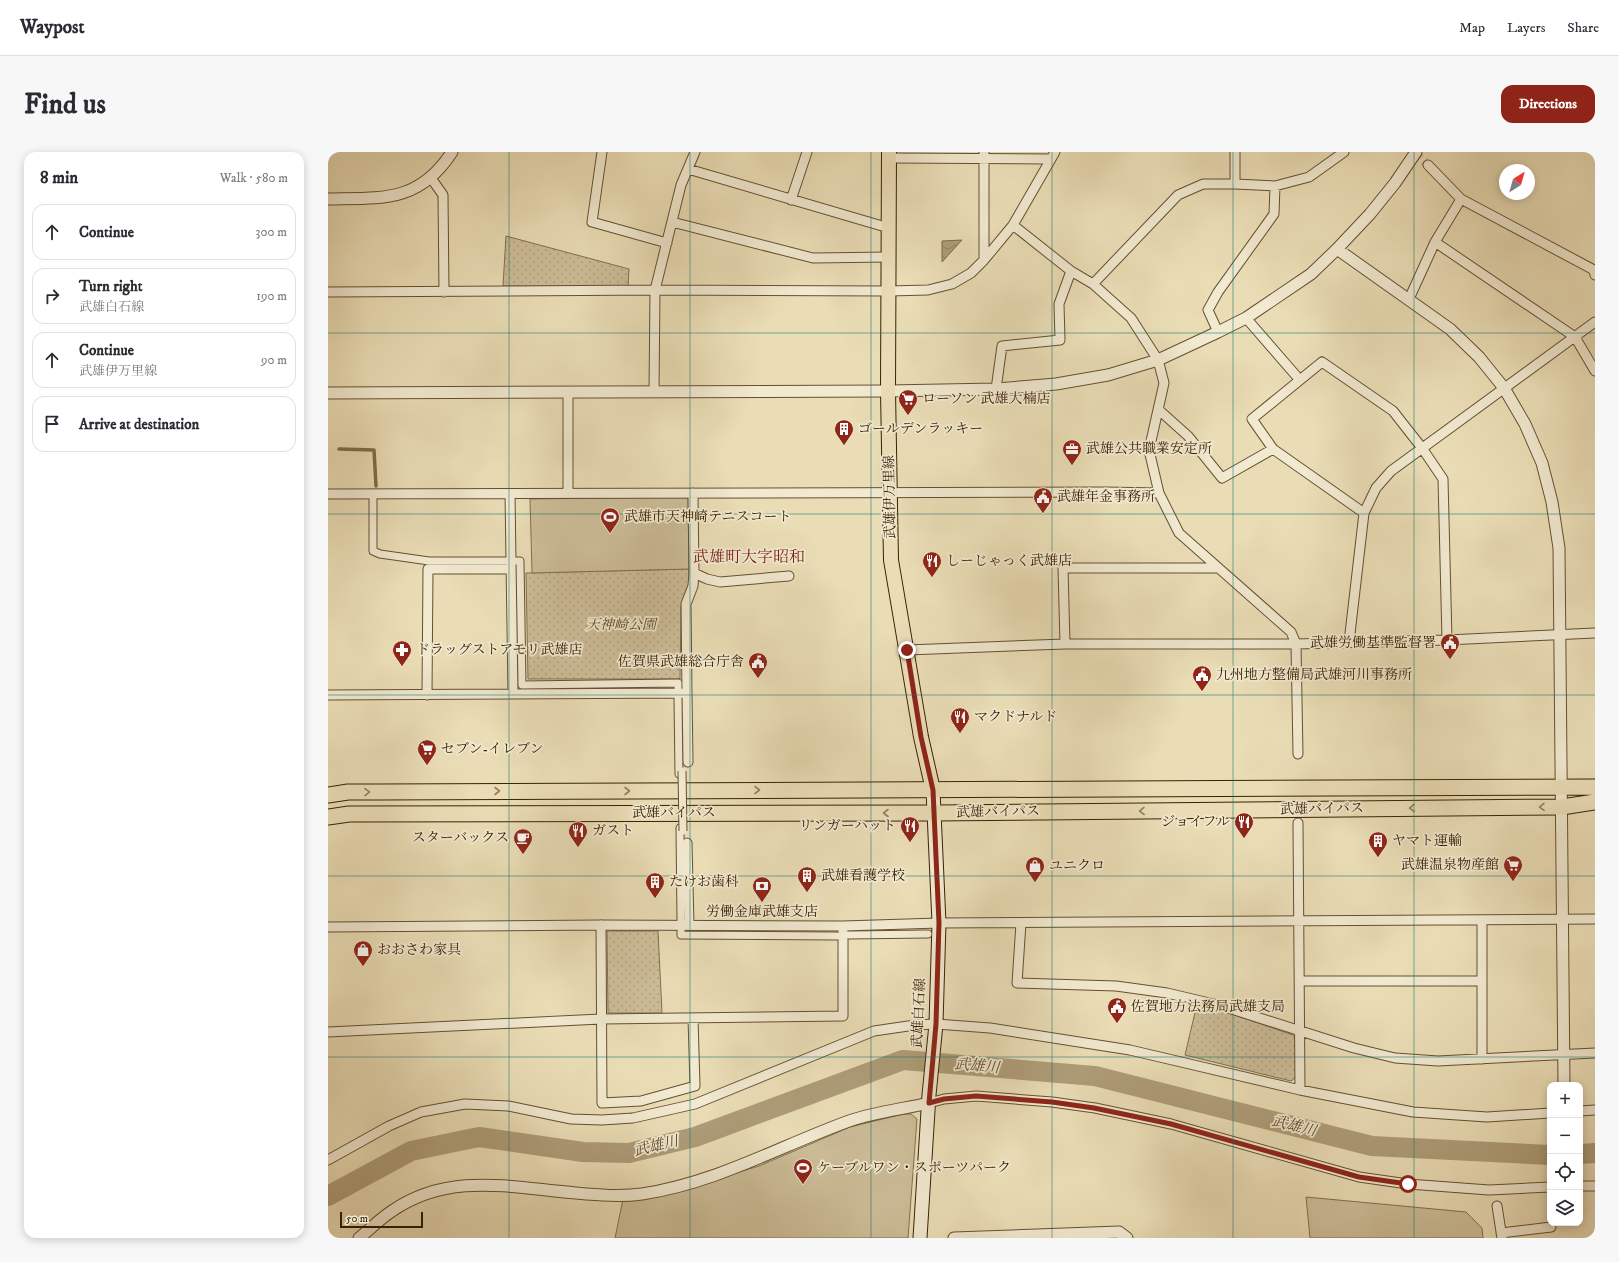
<!DOCTYPE html>
<html lang="en">
<head>
<meta charset="utf-8">
<style>
	:root { --surface:#fff; --page:#f7f7f7; --text:#2b2b33; --muted:#7c7c81; --line:#e1e1e2; --accent:#8f2418 }
	body { margin:0; font-family:"IM FELL DW Pica","Noto Serif JP",serif; background:var(--page); color:var(--text) }
	.controls { position:absolute; right:12px; bottom:12px; display:grid; overflow:hidden; border-radius:8px; box-shadow:0 2px 10px #0003 }
	.controls button { width:36px; height:36px; display:grid; place-items:center; padding:0; border:0; border-bottom:1px solid var(--line); background:var(--surface); color:var(--text); font:20px sans-serif }
	.compass { position:absolute; left:1171px; top:12px; width:36px; height:36px; border-radius:50%; background:var(--surface); box-shadow:0 2px 10px #0003; rotate:37deg }
	.scale { position:absolute; left:12px; bottom:10px; width:83px; box-sizing:border-box; padding-left:4px; border:2px solid #392104; border-top:0; font-size:11px; line-height:14px; white-space:nowrap; color:#392104; -webkit-text-stroke:3px #f1e9d0; paint-order:stroke }
	.stop { position:absolute; width:12px; height:12px; margin:-9px; border:3px solid #8f2418; border-radius:50%; background:#fff }
	.stop.end { background:#8f2418; border-color:#fff; box-shadow:0 1px 4px #0008 }
	.list { margin:0; padding:0; list-style:none }
	h2 { display:flex; justify-content:space-between; align-items:center; height:52px; margin:0; padding:0 16px; font-size:17px }
	h2 small { font-size:13px; font-weight:400; color:var(--muted) }
	.list li { display:grid; grid-template-columns:26px 1fr auto; gap:12px; align-items:center; box-sizing:border-box; height:56px; margin:0 8px 8px; padding:0 8px; border:1px solid var(--line); border-radius:12px }
	.list b { display:block; font-size:15px; white-space:nowrap }
	.list p { margin:0; font-size:13px; white-space:nowrap; color:var(--muted) }
	.list em { font-size:13px; font-style:normal; color:var(--muted) }
	.icon { flex:none; width:22px; height:22px; fill:none; stroke:currentColor; stroke-width:2; stroke-linecap:round; stroke-linejoin:round }
	.map { position:relative; flex:none; width:1267px; height:1086px; overflow:hidden; border-radius:12px }
	header { display:flex; align-items:center; gap:24px; box-sizing:border-box; height:56px; padding:0 20px; background:var(--surface); border-bottom:1px solid var(--line) }
	header strong { font-size:19px }
	nav { display:flex; gap:22px; margin-inline-start:auto; font-size:14px }
	.intro { display:flex; align-items:center; justify-content:space-between; box-sizing:border-box; height:96px; padding:0 24px }
	h1 { margin:0; font-size:28px }
	.button { padding:10px 18px; border-radius:12px; background:var(--accent); color:#fff; font-size:14px; font-weight:700 }
	main { display:flex; gap:24px; padding:0 24px }
	aside { flex:1; background:var(--surface); border-radius:12px; box-shadow:0 2px 10px #0003 }
	.map>svg:first-child { display:block }
	.park { fill:url(#park-dots); stroke:#826f4e }
	.pitch { fill:#ccbd98; stroke:#826f4e }
	.water { fill:url(#water-waves); stroke:#7f6b4a }
	.lines { fill:none; stroke-linecap:round; stroke-linejoin:round }
	.stream { stroke:#7f6b4a; stroke-width:3.5 }
	.river { stroke:#ae9d79; stroke-width:20 }
	.minor-tunnel { stroke:#c7b792; stroke-width:9; stroke-dasharray:9 4.5; stroke-linecap:butt }
	.pedestrian-casing { stroke:#655030; stroke-width:9 }
	.minor-casing { stroke:#655030; stroke-width:11 }
	.tertiary-casing { stroke:#655030; stroke-width:13 }
	.secondary-casing { stroke:#392104; stroke-width:15 }
	.primary-casing { stroke:#392104; stroke-width:16 }
	.trunk-casing { stroke:#392104; stroke-width:17 }
	.pedestrian { stroke:#f1e9d0; stroke-width:7 }
	.minor { stroke:#f1e9d0; stroke-width:9 }
	.tertiary { stroke:#f1e9d0; stroke-width:11 }
	.secondary { stroke:#f1e9d0; stroke-width:13 }
	.primary { stroke:#eaddb6; stroke-width:14 }
	.trunk { stroke:#eaddb6; stroke-width:15 }
	.pedestrian-bridge-casing { stroke:#655030; stroke-width:9; stroke-linecap:butt }
	.pedestrian-bridge { stroke:#f1e9d0; stroke-width:7 }
	.oneway { stroke:#927f5d }
	.route { stroke:#8f2418; stroke-width:5 }
	.grid { fill:none; stroke:#0f766e; stroke-width:1; stroke-opacity:0.55 }
	.labels { text-anchor:middle; dominant-baseline:central; stroke-width:3.5; stroke-linejoin:round; paint-order:stroke }
	.poi-label { font-size:14px; fill:#392104; stroke:#f1e9d0; text-anchor:start }
	.street-label { font-size:14px; fill:#392104; stroke:#f1e9d0 }
	.park-label { font-size:14px; font-style:italic; fill:#5e4829; stroke:#f1e9d0 }
	.water-label { font-size:15px; font-style:italic; fill:#624c2d; stroke:#f1e9d0 }
	.quarter-label { font-size:16px; fill:#7a1f14; stroke:#f1e9d0 }
</style>
</head>
<body>
<header>
<strong>Waypost</strong>
<nav><a>Map</a><a>Layers</a><a>Share</a></nav>
</header>
<div class="intro"><h1>Find us</h1><a class="button">Directions</a></div>
<main>
<aside>
<h2>8 min<small>Walk · 580 m</small></h2>
<ul class="list">
<li><svg class="icon" aria-label="ahead" viewBox="0 0 24 24"><path d="M12 20V5M6 11l6-6 6 6"/></svg><div><b>Continue</b></div><em>300 m</em></li>
<li><svg class="icon" aria-label="right" viewBox="0 0 24 24"><path d="M7 20v-9h11M14 6l5 5-5 5"/></svg><div><b>Turn right</b><p>武雄白石線</p></div><em>190 m</em></li>
<li><svg class="icon" aria-label="ahead" viewBox="0 0 24 24"><path d="M12 20V5M6 11l6-6 6 6"/></svg><div><b>Continue</b><p>武雄伊万里線</p></div><em>90 m</em></li>
<li><svg class="icon" aria-label="arrive" viewBox="0 0 24 24"><path d="M6 21V4h12l-3 4 3 4H6"/></svg><div><b>Arrive at destination</b></div></li>
</ul>
</aside>
<div class="map">
<svg width="1267" height="1086" viewBox="0 0 1267 1086">
	<defs>
		<pattern id="park-dots" width="8" height="8" patternUnits="userSpaceOnUse"><rect width="8" height="8" fill="#ccbd98"/><path d="M2 2h.1M6 6h.1" fill="none" stroke="#b0a281" stroke-width="1.8" stroke-linecap="round"/></pattern>
		<pattern id="water-waves" width="16" height="10" patternUnits="userSpaceOnUse"><rect width="16" height="10" fill="#ae9d79"/><path d="M0 5q4-4 8 0t8 0" fill="none" stroke="#8f8061"/></pattern>
	</defs>
	<rect width="100%" height="100%" fill="#eaddb6"/>
	<filter id="stains"><feTurbulence type="fractalNoise" baseFrequency=".005" numOctaves="4"/><feColorMatrix values="0 0 0 0 .2 0 0 0 0 .09 0 0 0 0 .02 0 0 0 .5 -.17"/></filter>
	<radialGradient id="worn" r=".72"><stop offset=".6" stop-color="#630" stop-opacity="0"/><stop offset="1" stop-color="#630" stop-opacity=".3"/></radialGradient>
	<!-- park -->
	<path class="park" d="M178,84l123,33 -1,18 -125,-1z
		M361,417v13l-8,24 -1,73h-152l-2,-106z
		M279,779h51l4,82h-54z
		M869,852l29,8 70,24v41l-5,4 -106,-26z"/>
	<!-- pitch -->
	<path class="pitch" d="M360,345l1,72 -157,4 -2,-74z
		M575,962h8l6,5 -9,119h-293l8,-39 109,-25 27,-8 91,-39z
		M978,1045l160,15 16,16 1,10h-173z"/>
	<!-- water -->
	<path class="water" d="M634,88l-20,22v-21z"/>
	<g class="lines">
		<!-- stream -->
		<path class="stream" d="M11,297l35,1 2,36"/>
		<!-- river -->
		<path class="river" d="M1252,1002l15,-1
			M0,1044l83,-45 68,-14 104,15 46,1 66,-16 208,-77 192,16 277,70 178,9"/>
		<!-- minor-tunnel -->
		<path class="minor-tunnel" d="M1086,0l14,13"/>
		<defs>
			<path id="pedestrian" d="M45,347v52l7,3 49,7h77
				M188,409h4l2,124 156,-2v5
				M350,546l1,76
				M352,676l1,93
				M353,778v5l156,1
				M521,783l79,-1"/>
			<path id="minor" d="M274,0l-10,70 75,21
				M907,0v32
				M561,6l161,1
				M1100,13l33,34 133,71 1,5
				M360,17l201,59
				M103,26l12,17 1,97
				M463,48l16,-48
				M344,70l141,36 76,-1
				M685,73l42,-73
				M1107,90l140,95 20,34
				M656,108l29,-35 58,46
				M765,132l85,-89 25,-11h32l40,2 34,-9 35,-25
				M0,140l327,-2 234,1 39,-1 24,-6 19,-11 13,-13v-108
				M1081,147l26,-57 26,-43
				M918,166l53,61
				M890,180l-10,-22 10,-18 56,-78 1,-28
				M668,237l6,-43 58,-6 -1,-36 12,-33 22,13 38,34 27,42 6,23 -15,67 10,43 20,40 112,99 5,12 2,110
				M326,240l1,-102 26,-105 14,-33
				M831,258l29,26 34,42 51,-29
				M240,341v-101
				M0,342l778,-2 53,1
				M182,342l3,200
				M1036,361l-91,-64 -21,-30 70,-57 71,49 29,37 21,31 4,161
				M366,421l13,6 13,3 69,-6
				M1021,490l15,-129 12,-25 15,-17 204,-149
				M737,492l-2,-76h153
				M579,498l158,-6h231l151,-4 148,-7
				M359,541l1,69
				M0,543l359,-2 -1,-89 7,-18 1,-13 -1,-80
				M99,543l1,-126h83
				M970,671l2,267
				M359,691l2,82
				M1154,768v139
				M693,771l-4,60 99,3 51,7 55,13 132,42 41,10 43,3 157,-8
				M273,773l1,178 39,-2 54,-15 -2,-68
				M0,775l273,-2 242,1 96,-3 656,-4
				M972,829h182
				M0,880l273,-13 242,-3v-90
				M601,951l15,-4 32,-3 76,6 43,6 76,16 188,53 49,7 81,6 61,-3
				M1252,959l15,-1
				M0,1008l61,-34 32,-14 44,-8 43,2 63,13 31,1 31,-2 62,-14 179,-73 41,-6 21,-1 54,4 140,22 170,40 113,22 74,5 63,-4
				M1252,1034h15
				M1169,1054l5,32
				M1173,1081l50,-6"/>
			<path id="tertiary" d="M0,47c54,-1 91,4 124,-47
				M1009,97l113,80 29,28 25,31 21,36 17,39 10,39 7,46 5,537
				M0,241l560,-2 108,-2 60,-5 52,-9 50,-15 60,-28 28,-14 65,-44 26,-25 33,-35 25,-31 21,-31
				M31,1086c11,-9 21,-19 33,-27 58,-40 120,-23 184,-18 22,2 45,4 66,1 74,-11 138,-48 207,-73 26,-9 54,-12 80,-18
				M626,1086l165,-6 8,6"/>
			<path id="secondary" d="M592,1086l9,-143 7,-71 3,-101 -6,-133"/>
			<path id="primary" d="M561,0l-1,239 3,169 30,177 12,53"/>
			<path id="trunk" d="M0,643l20,-3h30l1217,-5
				M0,665l21,-3 585,-1 628,-6 33,-5"/>
		</defs>
		<!-- pedestrian casing -->
		<use href="#pedestrian" class="pedestrian-casing"/>
		<!-- minor casing -->
		<use href="#minor" class="minor-casing"/>
		<!-- tertiary casing -->
		<use href="#tertiary" class="tertiary-casing"/>
		<!-- secondary casing -->
		<use href="#secondary" class="secondary-casing"/>
		<!-- primary casing -->
		<use href="#primary" class="primary-casing"/>
		<!-- trunk casing -->
		<use href="#trunk" class="trunk-casing"/>
		<!-- pedestrian -->
		<use href="#pedestrian" class="pedestrian"/>
		<!-- minor -->
		<use href="#minor" class="minor"/>
		<!-- tertiary -->
		<use href="#tertiary" class="tertiary"/>
		<!-- secondary -->
		<use href="#secondary" class="secondary"/>
		<!-- primary -->
		<use href="#primary" class="primary"/>
		<!-- trunk -->
		<use href="#trunk" class="trunk"/>
		<defs>
			<path id="pedestrian-bridge" d="M354,619l1,60"/>
		</defs>
		<!-- pedestrian-bridge casing -->
		<use href="#pedestrian-bridge" class="pedestrian-bridge-casing"/>
		<!-- pedestrian-bridge -->
		<use href="#pedestrian-bridge" class="pedestrian-bridge"/>
	</g>
	<!-- one-way arrows -->
	<defs><path id="oneway-chevron" d="M-2-3.5L2.5 0L-2 3.5" fill="none" stroke-width="1.6" stroke-linecap="round" stroke-linejoin="round"/></defs>
	<g class="oneway">
		<use href="#oneway-chevron" transform="translate(429 638)"/>
		<use href="#oneway-chevron" transform="translate(169 639)"/>
		<use href="#oneway-chevron" transform="translate(299 639)"/>
		<use href="#oneway-chevron" transform="translate(39 640) rotate(-1)"/>
		<use href="#oneway-chevron" transform="translate(1214 655) rotate(179)"/>
		<use href="#oneway-chevron" transform="translate(1084 656) rotate(179)"/>
		<use href="#oneway-chevron" transform="translate(814 659) rotate(179)"/>
		<use href="#oneway-chevron" transform="translate(558 661) rotate(180)"/>
	</g>
	<g class="lines">
		<!-- route -->
		<path class="route" d="M579,498l14,87 12,53 6,133 -3,101 -7,79 15,-4 32,-3 76,6 42,6 77,16 188,53 49,7"/>
	</g>
	<!-- grid -->
	<path class="grid" d="M181,0v1086M362,0v1086M543,0v1086M724,0v1086M905,0v1086M1086,0v1086M0,181h1267M0,362h1267M0,543h1267M0,724h1267M0,905h1267"/>
	<!-- icons -->
	<defs>
		<symbol id="supermarket-pin" viewBox="-11 -11 22 30"><path d="M0 17L-7.5 6A9.5 9.5 0 1 1 7.5 6Z" fill="#8f2418" stroke="#f1e9d0"/><path d="M-6-5.5h2.5l.6 2H6L4.5 2H-2.5L-4.4-4H-6ZM-1.5 3.2a1.3 1.3 0 1 0 .1 0ZM3 3.2a1.3 1.3 0 1 0 .1 0Z" fill="#fff"/></symbol>
		<symbol id="building-pin" viewBox="-11 -11 22 30"><path d="M0 17L-7.5 6A9.5 9.5 0 1 1 7.5 6Z" fill="#8f2418" stroke="#f1e9d0"/><path d="M-4-6H4V6H1V3H-1V6H-4ZM-2.5-4.3h1.7v1.8h-1.7ZM.8-4.3h1.7v1.8H.8ZM-2.5-1h1.7V.8h-1.7ZM.8-1h1.7V.8H.8Z" fill="#fff"/></symbol>
		<symbol id="office-pin" viewBox="-11 -11 22 30"><path d="M0 17L-7.5 6A9.5 9.5 0 1 1 7.5 6Z" fill="#8f2418" stroke="#f1e9d0"/><path d="M-6-3h4V-5.5h4V-3h4V5H-6ZM-1-4.5V-3h2v-1.5ZM-6 0V1H6V0Z" fill="#fff"/></symbol>
		<symbol id="civic-pin" viewBox="-11 -11 22 30"><path d="M0 17L-7.5 6A9.5 9.5 0 1 1 7.5 6Z" fill="#8f2418" stroke="#f1e9d0"/><path d="M-.6-6.5H3V-4.5H.6V-3L4-1V1h2V6H-6V1h2V-1L-.6-3ZM-1.2 2.5V6h2.4V2.5Z" fill="#fff"/></symbol>
		<symbol id="stadium-pin" viewBox="-11 -11 22 30"><path d="M0 17L-7.5 6A9.5 9.5 0 1 1 7.5 6Z" fill="#8f2418" stroke="#f1e9d0"/><path d="M0-5a6.5 5 0 1 0 0 10a6.5 5 0 1 0 0-10ZM-3.5-1.8h7v3.6h-7Z" fill="#fff"/></symbol>
		<symbol id="restaurant-pin" viewBox="-11 -11 22 30"><path d="M0 17L-7.5 6A9.5 9.5 0 1 1 7.5 6Z" fill="#8f2418" stroke="#f1e9d0"/><path d="M-5-6h1v4h1v-4h1v4h1v-4h1v5L-1.5 .5V6h-2V.5L-5-1ZM5-6V6H3V1.5H1.5Q1.5-4 5-6Z" fill="#fff"/></symbol>
		<symbol id="pharmacy-pin" viewBox="-11 -11 22 30"><path d="M0 17L-7.5 6A9.5 9.5 0 1 1 7.5 6Z" fill="#8f2418" stroke="#f1e9d0"/><path d="M-2-6h4v4h4v4h-4v4h-4v-4h-4v-4h4Z" fill="#fff"/></symbol>
		<symbol id="cafe-pin" viewBox="-11 -11 22 30"><path d="M0 17L-7.5 6A9.5 9.5 0 1 1 7.5 6Z" fill="#8f2418" stroke="#f1e9d0"/><path d="M-5.5-4.5H6V0H3Q3 3.5 0 3.5H-2.5Q-5.5 3.5-5.5 0ZM3-3.2v2h1.7v-2ZM-6 4.5H4V6H-6Z" fill="#fff"/></symbol>
		<symbol id="shop-pin" viewBox="-11 -11 22 30"><path d="M0 17L-7.5 6A9.5 9.5 0 1 1 7.5 6Z" fill="#8f2418" stroke="#f1e9d0"/><path d="M-5-2.5h2.3a2.7 3.5 0 0 1 5.4 0H5L5.5 6h-11ZM-1.5-2.5h3a1.5 2.3 0 0 0-3 0Z" fill="#fff"/></symbol>
		<symbol id="bank-pin" viewBox="-11 -11 22 30"><path d="M0 17L-7.5 6A9.5 9.5 0 1 1 7.5 6Z" fill="#8f2418" stroke="#f1e9d0"/><path d="M-6-4H6V4H-6ZM0-2.3a2.3 2.3 0 1 0 0 4.6a2.3 2.3 0 1 0 0-4.6Z" fill="#fff"/></symbol>
	</defs>
	<g fill-rule="evenodd">
		<use href="#supermarket-pin" x="569" y="236" width="22" height="30"/>
		<use href="#building-pin" x="505" y="266" width="22" height="30"/>
		<use href="#office-pin" x="733" y="286" width="22" height="30"/>
		<use href="#civic-pin" x="704" y="334" width="22" height="30"/>
		<use href="#stadium-pin" x="271" y="354" width="22" height="30"/>
		<use href="#restaurant-pin" x="593" y="398" width="22" height="30"/>
		<use href="#civic-pin" x="1111" y="480" width="22" height="30"/>
		<use href="#pharmacy-pin" x="63" y="487" width="22" height="30"/>
		<use href="#civic-pin" x="419" y="499" width="22" height="30"/>
		<use href="#civic-pin" x="863" y="512" width="22" height="30"/>
		<use href="#restaurant-pin" x="621" y="554" width="22" height="30"/>
		<use href="#supermarket-pin" x="88" y="586" width="22" height="30"/>
		<use href="#restaurant-pin" x="905" y="659" width="22" height="30"/>
		<use href="#restaurant-pin" x="571" y="663" width="22" height="30"/>
		<use href="#restaurant-pin" x="239" y="668" width="22" height="30"/>
		<use href="#cafe-pin" x="184" y="675" width="22" height="30"/>
		<use href="#building-pin" x="1039" y="678" width="22" height="30"/>
		<use href="#supermarket-pin" x="1174" y="702" width="22" height="30"/>
		<use href="#shop-pin" x="696" y="703" width="22" height="30"/>
		<use href="#building-pin" x="468" y="713" width="22" height="30"/>
		<use href="#building-pin" x="316" y="719" width="22" height="30"/>
		<use href="#bank-pin" x="423" y="723" width="22" height="30"/>
		<use href="#shop-pin" x="24" y="787" width="22" height="30"/>
		<use href="#civic-pin" x="778" y="844" width="22" height="30"/>
		<use href="#stadium-pin" x="464" y="1005" width="22" height="30"/>
	</g>
	<g class="labels">
		<!-- poi labels -->
		<g class="poi-label">
			<text x="594" y="247">ローソン 武雄大楠店</text>
			<text x="530" y="277">ゴールデンラッキー</text>
			<text x="758" y="297">武雄公共職業安定所</text>
			<text x="729" y="345">武雄年金事務所</text>
			<text x="296" y="365">武雄市天神崎テニスコート</text>
			<text x="618" y="409">しーじゃっく武雄店</text>
			<text x="1108" y="491" text-anchor="end">武雄労働基準監督署</text>
			<text x="88" y="498">ドラッグストアモリ武雄店</text>
			<text x="416" y="510" text-anchor="end">佐賀県武雄総合庁舎</text>
			<text x="888" y="523">九州地方整備局武雄河川事務所</text>
			<text x="646" y="565">マクドナルド</text>
			<text x="113" y="597">セブン-イレブン</text>
			<text x="902" y="670" text-anchor="end">ジョイフル</text>
			<text x="568" y="674" text-anchor="end">リンガーハット</text>
			<text x="264" y="679">ガスト</text>
			<text x="181" y="686" text-anchor="end">スターバックス</text>
			<text x="1064" y="689">ヤマト運輸</text>
			<text x="1171" y="713" text-anchor="end">武雄温泉物産館</text>
			<text x="721" y="714">ユニクロ</text>
			<text x="493" y="724">武雄看護学校</text>
			<text x="341" y="730">たけお歯科</text>
			<text x="434" y="760" text-anchor="middle">労働金庫武雄支店</text>
			<text x="49" y="798">おおさわ家具</text>
			<text x="803" y="855">佐賀地方法務局武雄支局</text>
			<text x="489" y="1016">ケーブルワン・スポーツパーク</text>
		</g>
		<!-- street labels -->
		<g class="street-label">
			<text transform="translate(562 345) rotate(-91)">武雄伊万里線</text>
			<text transform="translate(994 657) rotate(-1)">武雄バイパス</text>
			<text transform="translate(670 660) rotate(-1)">武雄バイパス</text>
			<text x="346" y="661">武雄バイパス</text>
			<text transform="translate(591 861) rotate(-87)">武雄白石線</text>
		</g>
		<!-- park labels -->
		<g class="park-label">
			<text x="293" y="473">天神崎公園</text>
		</g>
		<!-- water labels -->
		<g class="water-label">
			<text transform="translate(649 914) rotate(5)">武雄川</text>
			<text transform="translate(966 974) rotate(14)">武雄川</text>
			<text transform="translate(328 994) rotate(-13)">武雄川</text>
		</g>
		<!-- quarter labels -->
		<g class="quarter-label">
			<text x="421" y="405">武雄町大字昭和</text>
		</g>
	</g>
	<rect width="100%" height="100%" filter="url(#stains)"/>
	<rect width="100%" height="100%" fill="url(#worn)"/>
</svg>
<div class="controls">
<button>+</button>
<button>−</button>
<button><svg class="icon" aria-label="locate" viewBox="0 0 24 24"><circle cx="12" cy="12" r="6"/><path d="M12 2v4M12 18v4M2 12h4M18 12h4"/></svg></button>
<button><svg class="icon" aria-label="layers" viewBox="0 0 24 24"><path d="M12 4l9 5-9 5-9-5zM3 14l9 5 9-5"/></svg></button>
</div>
<svg class="compass" viewBox="-18 -18 36 36"><path d="M0-13l5 13h-10z" fill="#e53935"/><path d="M0 13l5-13h-10z" fill="#7c7c81"/></svg>
<div class="scale">50 m</div>
<div class="stop" style="left:1080px;top:1032px"></div>
<div class="stop end" style="left:579px;top:498px"></div>
</div>
</main>
</body>
</html>
